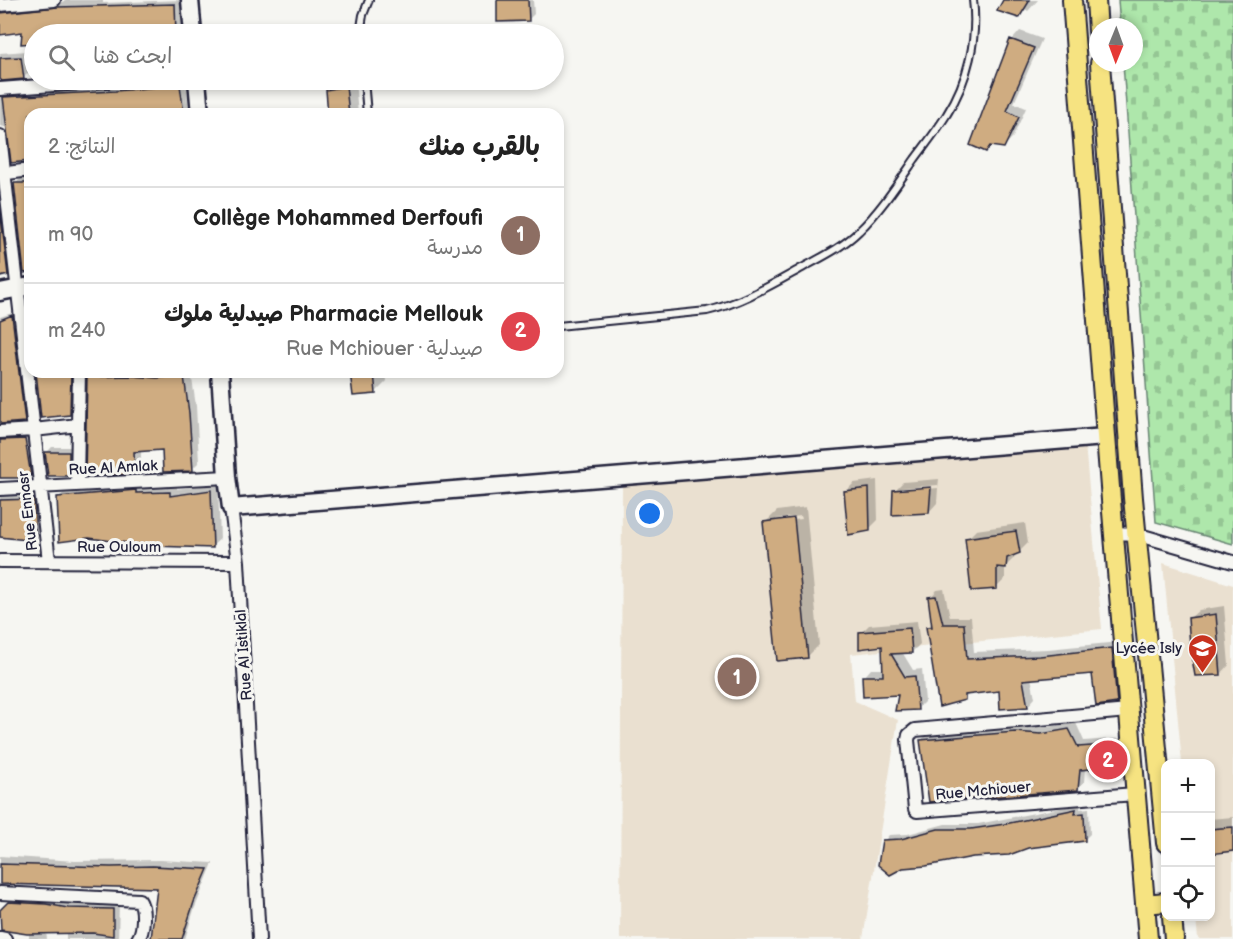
<!DOCTYPE html>
<html lang="ar">
<head>
<meta charset="utf-8">
<style>
	:root { --surface:#fff; --page:#f2f2f2; --text:#222; --muted:#767676; --line:#e0e0e0; --accent:#c8321e }
	body { margin:0; font-family:"Balsamiq Sans","Playpen Sans Arabic",sans-serif; background:var(--page); color:var(--text); direction:rtl }
	.controls { position:absolute; right:18px; bottom:18px; display:grid; overflow:hidden; border-radius:12px; box-shadow:0 3px 9px #0003 }
	.controls button { width:54px; height:54px; display:grid; place-items:center; padding:0; border:0; border-bottom:2px solid var(--line); background:var(--surface); color:var(--text); font:30px sans-serif }
	.compass { position:absolute; left:1089px; top:18px; width:54px; height:54px; border-radius:50%; background:var(--surface); box-shadow:0 3px 9px #0003; rotate:181deg }
	.you { position:absolute; left:650px; top:514px; width:21px; height:21px; margin:-15px; border:4px solid #fff; border-radius:50%; background:#1a73e8; box-shadow:0 0 0 9px #1a73e833 }
	.badge { display:grid; place-items:center; width:39px; height:39px; border-radius:50%; background:var(--accent); color:#fff; font-size:20px; font-weight:700 }
	.pin { position:absolute; translate:-50% -50%; border:3px solid #fff; box-shadow:0 2px 6px #0006 }
	.list { margin:0; padding:0; list-style:none }
	h2 { display:flex; justify-content:space-between; align-items:center; height:78px; margin:0; padding:0 24px; font-size:26px }
	h2 small { font-size:20px; font-weight:400; color:var(--muted) }
	.list li { display:grid; grid-template-columns:39px 1fr auto; gap:18px; align-items:center; box-sizing:border-box; height:96px; padding:0 24px; border-top:2px solid var(--line) }
	.list b { display:block; font-size:22px; white-space:nowrap }
	.list p { margin:0; font-size:20px; white-space:nowrap; color:var(--muted) }
	.list em { font-size:20px; font-style:normal; color:var(--muted) }
	.icon { flex:none; width:33px; height:33px; fill:none; stroke:currentColor; stroke-width:2; stroke-linecap:round; stroke-linejoin:round }
	.map { position:relative; flex:none; width:1233px; height:939px; overflow:hidden; direction:ltr }
	.search { position:absolute; background:var(--surface); box-shadow:0 3px 9px #0003; left:24px; top:24px; width:540px; height:66px; display:flex; align-items:center; gap:15px; box-sizing:border-box; padding:0 21px; border-radius:33px; color:var(--muted); font-size:22px }
	.panel { position:absolute; background:var(--surface); box-shadow:0 3px 9px #0003; left:24px; top:108px; width:540px; height:270px; border-radius:18px; direction:rtl }
	.map>svg:first-child { display:block }
	.built { fill:#eae0d0 }
	.cemetery { fill:url(#cemetery-stones); stroke:#688473; stroke-width:1.5 }
	.shadow { fill:#0003; fill-rule:evenodd }
	.building { fill:#cfac81; stroke:#22223b; stroke-width:1.5 }
	.lines { fill:none; stroke-linecap:round; stroke-linejoin:round }
	.lane-casing { stroke:#22223b; stroke-width:10 }
	.street-casing { stroke:#22223b; stroke-width:16 }
	.secondary-casing { stroke:#22223b; stroke-width:21 }
	.primary-casing { stroke:#22223b; stroke-width:22 }
	.lane { stroke:#f6f6f2; stroke-width:6 }
	.street { stroke:#f6f6f2; stroke-width:12 }
	.secondary { stroke:#f6f6f2; stroke-width:16 }
	.primary { stroke:#f6e381; stroke-width:18 }
	.labels { text-anchor:middle; dominant-baseline:central; stroke-width:6; stroke-linejoin:round; paint-order:stroke }
	.street-label { font-size:15px; fill:#22223b; stroke:#f6f6f2 }
	.poi-label { font-size:15px; fill:#22223b; stroke:#f6f6f2; text-anchor:end }
</style>
</head>
<body>
<div class="map">
<svg width="1233" height="939" viewBox="0 0 1233 939">
	<defs>
		<pattern id="cemetery-stones" width="16" height="16" patternUnits="userSpaceOnUse" patternTransform="scale(1.5)"><rect width="16" height="16" fill="#aee7ab"/><path d="M2 7V4a2 2 0 0 1 4 0v3zM10 15v-3a2 2 0 0 1 4 0v3z" fill="#95c694"/></pattern>
	</defs>
	<rect width="100%" height="100%" fill="#f6f6f2"/>
	<filter id="ink" filterUnits="userSpaceOnUse"><feTurbulence type="fractalNoise" baseFrequency=".0167" numOctaves="2"/><feDisplacementMap in="SourceGraphic" scale="12" xChannelSelector="R" yChannelSelector="G"/><feConvolveMatrix kernelMatrix="1 2 1 2 8 2 1 2 1" color-interpolation-filters="sRGB"/></filter>
	<g filter="url(#ink)">
		<!-- built -->
		<path class="built" d="M1085,444l17,185 -251,25 4,47 43,19 -35,219h-243l2,-455z
			M1163,563l70,22v354h-35l-2,-22 14,-1v-152l-28,-1z"/>
		<!-- cemetery -->
		<path class="cemetery" d="M1118,0h115v544l-77,-22 -33,-459h11v-36h-14z"/>
		<!-- shadow -->
		<path class="shadow" d="M67,0h36v3l78,-3 1,34h-148v8l-12,1 1,-12 -23,3v-29l8,2 55,-5z
			M499,0h34l1,14 -6,6z
			M1005,0h33l-10,11 -3,-2 -7,7z
			M1020,31l22,8 -28,64 12,5 -13,29 -9,9 -13,-1 -5,5 26,-110z
			M27,51l3,20 -7,7 -23,2v-27z
			M129,80h57l3,34h-95l-3,-23 6,-6 32,-4z
			M355,80l3,34h-28l-2,-24 9,-9z
			M77,86l1,28h-27l-2,-20 6,-6z
			M0,88l32,1 4,25h-6v46l-25,-33 -5,-1z
			M22,177h8v93l-15,-86z
			M0,178l14,92 -7,7 -7,1z
			M18,311l12,104 -6,6 -24,1v-105z
			M41,372h36l-1,35 -7,7z
			M89,372h102l5,34 3,56 -7,7 -28,-20 -23,1v15l-6,7 -48,2z
			M351,372h35l1,9 -12,12z
			M0,431l31,3 5,34 -9,8 -27,1z
			M52,447h22v22l-6,6 -22,-22z
			M939,479l-1,9v-3l-37,3v3l37,-3 -1,15 -8,9 -35,-21 9,-9z
			M877,480l1,40 -9,9 -24,-37 9,-9z
			M218,484l2,55 -8,7 -154,-48 8,-7 111,-6v4z
			M0,494h39l2,40 -5,5 -36,-4z
			M806,507l13,138 -12,12 -42,-134 12,-12zM801,516l1,3 -26,3v-3z
			M1025,523l3,20 -9,9 -4,2 -1,4 -9,9v12l-9,9 -29,-49 9,-9z
			M944,589l6,28h21l3,35 74,-3 71,-7 5,52 -8,8 -22,-29 -63,4 4,21 -7,8 -28,-17 -29,3 -7,7 -24,6 -12,-78 5,-5 -3,-24 7,-8z
			M1224,606l5,59 -8,9 -31,-56 9,-8z
			M917,621l3,23 -8,8h-10l11,18 9,-1 3,32 -8,8 -17,-15 -36,-17 7,-8h13l-1,-24 -22,-12 8,-8z
			M1076,723l8,18 42,-3 2,20 -7,7 -36,3 -1,14 -7,7 -156,-49 7,-6 94,-8 26,1z
			M1081,804l-1,5 9,-1 1,26 -6,6 -200,1 5,-6 19,-1 37,-10h33z
			M1233,817v32l-23,4v-34z
			M0,856l75,5 85,-1 53,3 -19,47 -9,29h-33l7,-52 -159,-4z
			M16,896l103,7 -1,36h-52v-6l-20,-1 1,7h-18v-6l-29,-5v-15z"/>
		<!-- building -->
		<path class="building" d="M497,0h31l1,21 -32,1z
			M1003,0h27l-11,18 -22,-7z
			M175,4l1,30h-142v9l-13,1 1,-12 -22,3v-22l57,-6z
			M1010,39l24,9 -27,63 12,6 -15,31 -14,-2 -4,6 -16,-7z
			M21,57l3,22 -22,2 -2,-2v-21z
			M180,85l4,29h-154v47l-19,2 -8,-66 112,-6z
			M346,86l3,28h-21l-2,-24z
			M14,183h16v89l-6,1z
			M0,208l8,67 -8,2z
			M12,315l13,107 -25,2v-104z
			M36,372h35l-1,43 -29,3z
			M350,372h24l2,22 -23,2z
			M132,376l25,2 27,-2 5,37 4,58 -30,1 -1,-22 -28,2 1,22 -50,2 2,-99z
			M25,439l6,37 -3,-1v3h-28v-38z
			M45,452h24v24h-21z
			M931,487l-2,26 -37,2 1,-25z
			M869,488l1,43 -22,4 -4,-44z
			M136,490v3l34,-1v4l41,-6 2,58 -61,-2 -63,-8 -30,4 -2,-45z
			M34,499l2,42 -36,-4v-37z
			M794,518l14,140 -31,3 -14,-139z
			M1016,531l4,22 -13,5 -1,10 -9,-1v22l-26,2 -6,-53z
			M936,596l7,28h21l3,35 73,-3 72,-8 5,55 -21,3 -4,-32 -69,6 5,27 -28,2 -1,-18 -34,4v5l-26,7 -13,-80h6l-4,-30z
			M1216,614l5,61 -26,1 -5,-29 -2,-29z
			M910,628l2,25 -21,1 14,23 10,-1 3,34 -23,1 3,-16 -35,2 -1,-21h21l-1,-30 -23,3v-17z
			M1069,729l9,18 42,-3 2,22 -42,4 -2,20 -149,12 -9,-62 95,-8 26,2z
			M1076,809l-1,5 9,-1 1,28 -57,7 -19,7 -36,2 -47,9 -23,2 -13,7 -12,-10 4,-25 19,-1 37,-10h33l34,-5z
			M1233,827v24l-23,3v-25z
			M0,864l111,3 42,-1 55,3 -14,33 -12,37h-31l6,-51 -157,-4z
			M8,902l38,2 22,4 45,1v27l-20,-3 -66,1 -26,-4 -1,-20z"/>
		<g class="lines">
			<defs>
				<path id="lane" d="M360,34l3,-19 6,-15
					M364,80l3,34
					M558,326l149,-15c34,-8 64,-26 95,-43 20,-11 41,-21 57,-37 21,-20 40,-49 56,-72 11,-15 23,-30 32,-45 21,-33 31,-76 26,-114"/>
				<path id="street" d="M0,5l54,-5
					M0,89l120,-9
					M0,136l49,425
					M0,174l30,-4
					M0,432l34,-2 44,-5 1,-53
					M77,485l1,-60
					M0,489l227,-12
					M231,508l7,54 21,377
					M1114,533l22,1 97,28
					M0,561l238,1
					M1128,711l-213,19 -6,5 -1,5 7,69 2,2 218,-17
					M0,893l139,7c6,8 5,31 -1,39
					M0,938l5,1"/>
				<path id="secondary" d="M190,0l3,34
					M197,80l3,34
					M0,292l30,-6
					M220,372l7,105 4,31 874,-71"/>
				<path id="primary" d="M1072,0l39,500 37,439
					M1096,0l2,31
					M1100,63l33,435 33,345
					M1145,904l21,-2
					M1172,916l2,23"/>
			</defs>
			<!-- lane casing -->
			<use href="#lane" class="lane-casing"/>
			<!-- street casing -->
			<use href="#street" class="street-casing"/>
			<!-- secondary casing -->
			<use href="#secondary" class="secondary-casing"/>
			<!-- primary casing -->
			<use href="#primary" class="primary-casing"/>
			<!-- lane -->
			<use href="#lane" class="lane"/>
			<!-- street -->
			<use href="#street" class="street"/>
			<!-- secondary -->
			<use href="#secondary" class="secondary"/>
			<!-- primary -->
			<use href="#primary" class="primary"/>
		</g>
	</g>
	<!-- icons -->
	<defs>
		<symbol id="school-pin" viewBox="-11 -11 22 30"><path d="M0 17L-7.5 6A9.5 9.5 0 1 1 7.5 6Z" fill="#c8321e" stroke="#f6f6f2"/><path d="M0-5L7-2L0 1L-7-2ZM-4 1L0 2.5L4 1V4Q0 6-4 4Z" fill="#fff"/></symbol>
	</defs>
	<g fill-rule="evenodd">
		<use href="#school-pin" x="1186" y="632" width="33" height="45"/>
	</g>
	<g class="labels">
		<!-- street labels -->
		<g class="street-label">
			<text transform="translate(113 468) rotate(-3)">Rue Al Amlak</text>
			<text transform="translate(28 511) rotate(-97)">Rue Ennasr</text>
			<text x="119" y="547">Rue Ouloum</text>
			<text transform="translate(244 655) rotate(-94)">Rue Al Istiklal</text>
			<text transform="translate(983 791) rotate(-5)">Rue Mchiouer</text>
		</g>
		<!-- poi labels -->
		<g class="poi-label">
			<text x="1182" y="648">Lycée Isly</text>
		</g>
	</g>
</svg>
<div class="controls">
<button>+</button>
<button>−</button>
<button><svg class="icon" aria-label="locate" viewBox="0 0 24 24"><circle cx="12" cy="12" r="6"/><path d="M12 2v4M12 18v4M2 12h4M18 12h4"/></svg></button>
</div>
<svg class="compass" viewBox="-18 -18 36 36"><path d="M0-13l5 13h-10z" fill="#e53935"/><path d="M0 13l5-13h-10z" fill="#767676"/></svg>
<div class="you"></div>
<div class="pin badge" style="left:737px;top:677px;background:#8d6e63">1</div>
<div class="pin badge" style="left:1108px;top:760px;background:#e0444e">2</div>
<div class="search"><svg class="icon" aria-label="search" viewBox="0 0 24 24"><circle cx="10" cy="10" r="6"/><path d="M15 15l6 6"/></svg>ابحث هنا</div>
<section class="panel">
<h2>بالقرب منك<small>النتائج: 2</small></h2>
<ul class="list">
<li><span class="badge" style="background:#8d6e63">1</span><div><b>Collège Mohammed Derfoufi</b><p>مدرسة</p></div><em>90 m</em></li>
<li><span class="badge" style="background:#e0444e">2</span><div><b>Pharmacie Mellouk صيدلية ملوك</b><p>صيدلية · Rue Mchiouer</p></div><em>240 m</em></li>
</ul>
</section>
</div>
</body>
</html>
